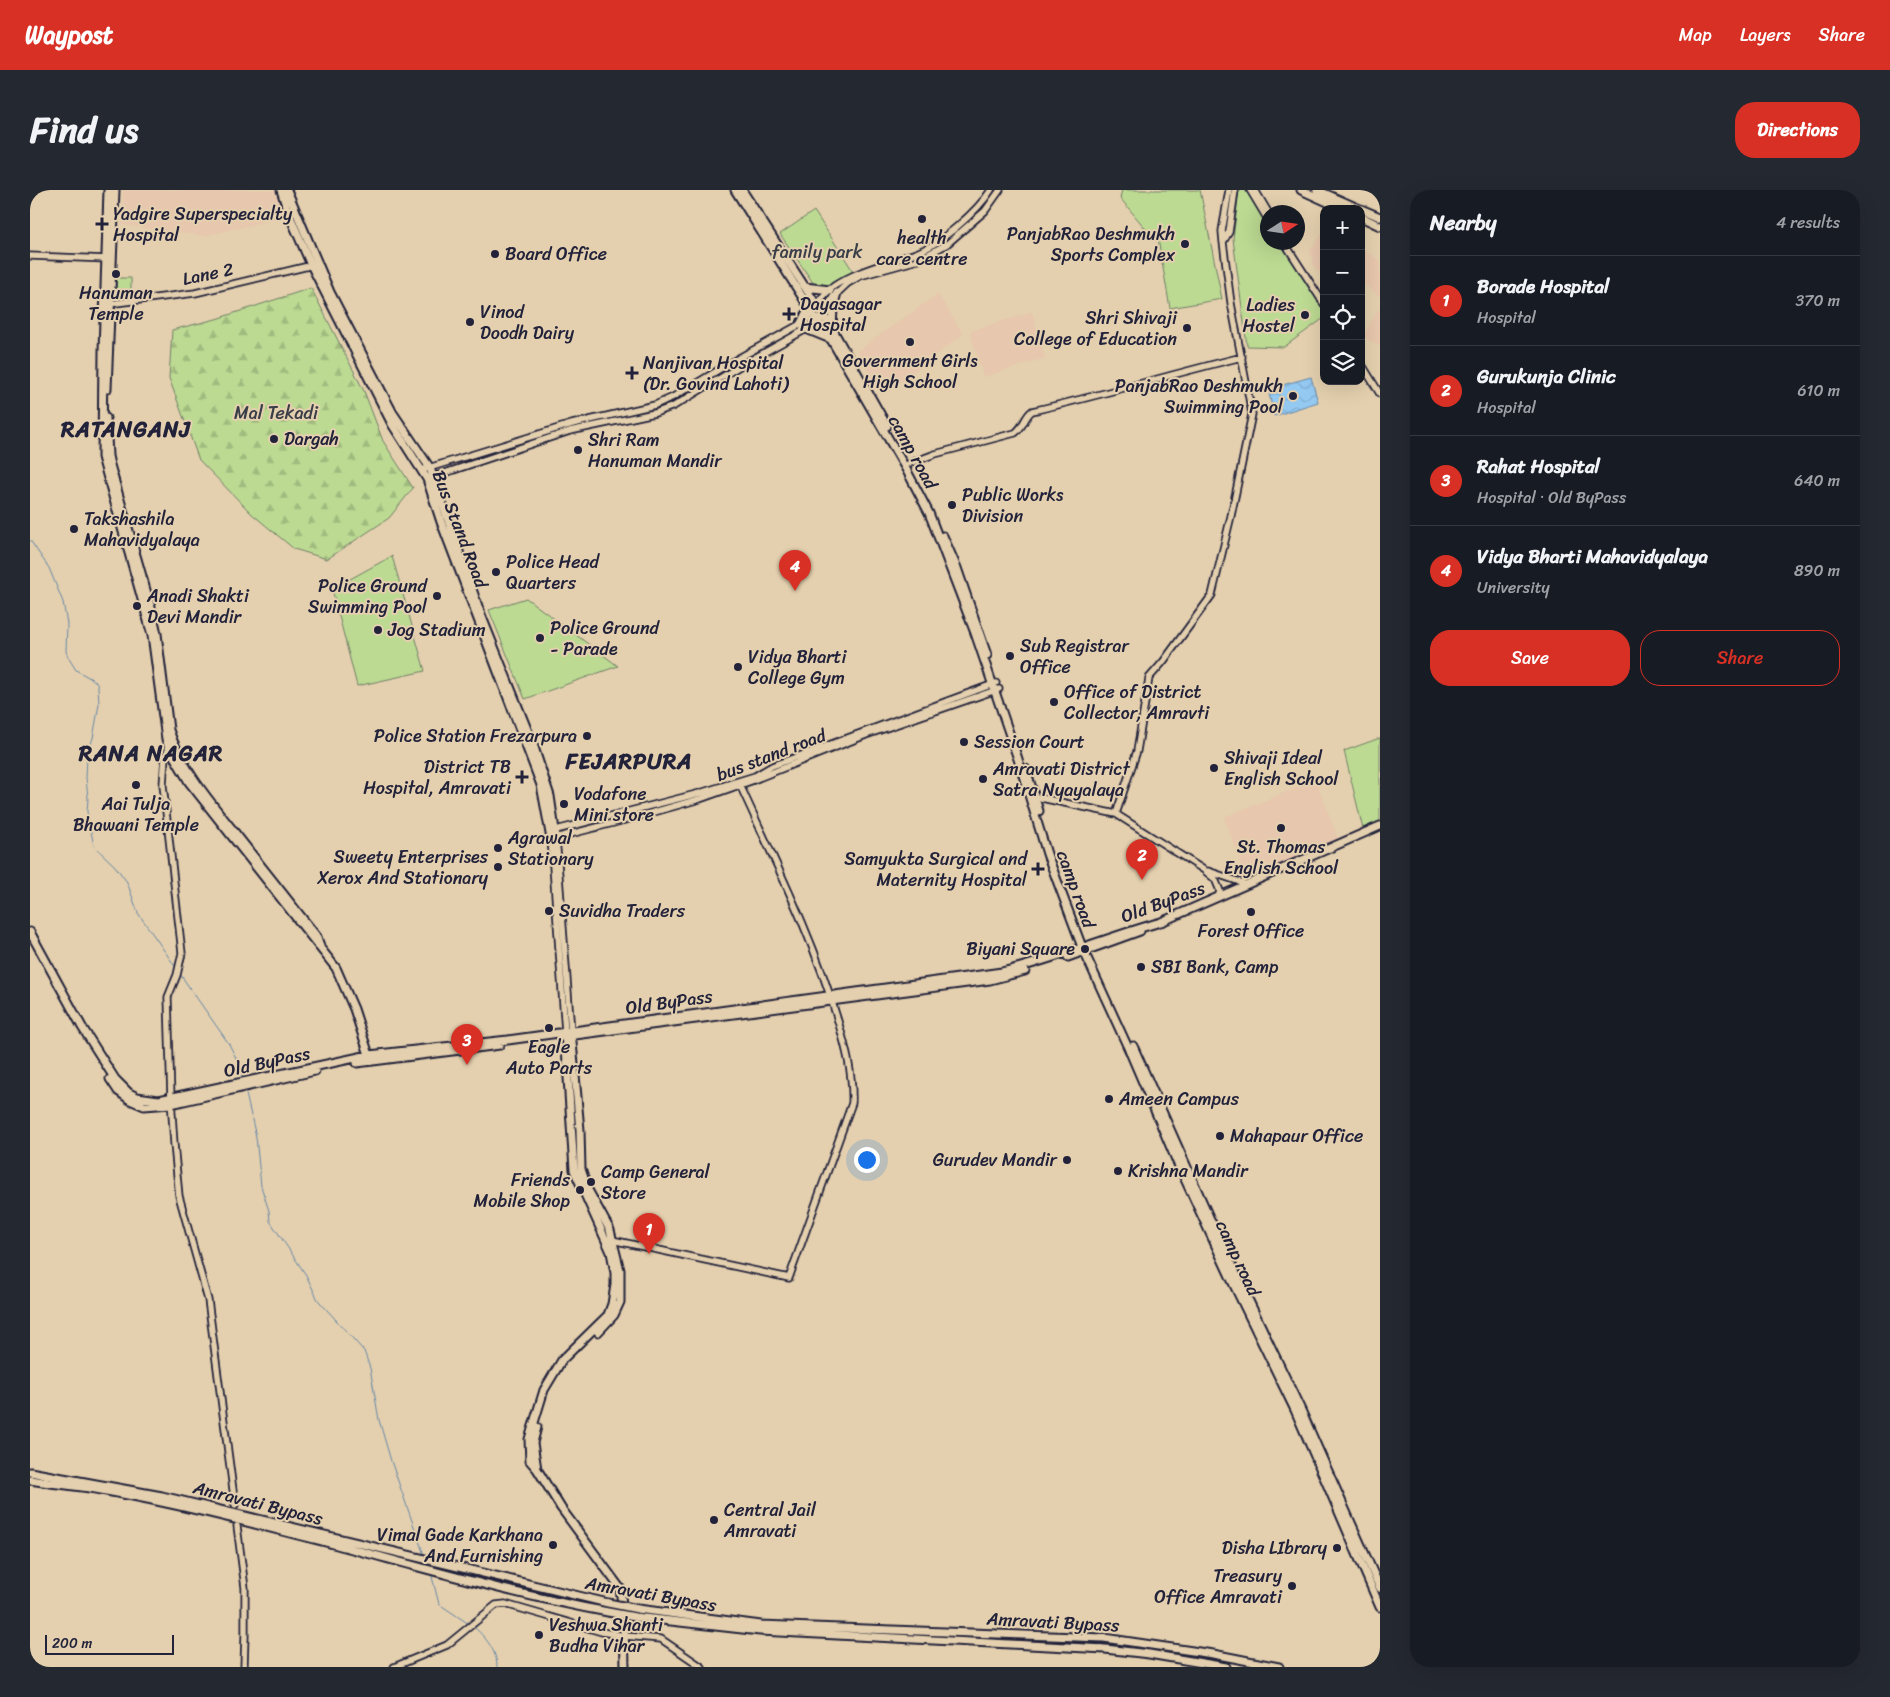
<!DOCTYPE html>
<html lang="en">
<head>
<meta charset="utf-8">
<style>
	:root { --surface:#171b24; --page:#242831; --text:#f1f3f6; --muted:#9ea1a6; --line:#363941; --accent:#d93025 }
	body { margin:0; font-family:Sriracha,sans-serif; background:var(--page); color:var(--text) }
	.controls { position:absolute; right:15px; top:15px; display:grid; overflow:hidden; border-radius:10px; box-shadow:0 5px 20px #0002 }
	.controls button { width:45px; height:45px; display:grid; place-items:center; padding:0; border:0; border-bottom:1px solid var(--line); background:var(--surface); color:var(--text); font:25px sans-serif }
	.compass { position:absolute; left:1230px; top:15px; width:45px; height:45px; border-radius:50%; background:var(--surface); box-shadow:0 5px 20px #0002; rotate:78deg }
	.scale { position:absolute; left:15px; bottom:12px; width:129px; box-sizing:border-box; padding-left:5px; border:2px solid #22223b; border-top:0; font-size:14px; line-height:18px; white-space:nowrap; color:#22223b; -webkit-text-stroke:4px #e4d0ae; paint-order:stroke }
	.you { position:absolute; left:836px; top:969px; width:18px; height:18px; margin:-12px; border:4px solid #fff; border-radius:50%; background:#1a73e8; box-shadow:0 0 0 8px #1a73e833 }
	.badge { display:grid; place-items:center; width:32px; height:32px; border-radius:50%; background:var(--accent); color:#fff; font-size:16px; font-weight:700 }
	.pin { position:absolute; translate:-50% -41px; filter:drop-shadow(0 1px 2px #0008) }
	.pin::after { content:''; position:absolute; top:26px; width:18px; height:15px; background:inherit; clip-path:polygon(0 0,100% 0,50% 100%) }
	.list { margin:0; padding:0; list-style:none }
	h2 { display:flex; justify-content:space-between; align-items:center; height:65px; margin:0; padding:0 20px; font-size:21px }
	h2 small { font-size:16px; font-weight:400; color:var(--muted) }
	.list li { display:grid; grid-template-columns:32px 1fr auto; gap:15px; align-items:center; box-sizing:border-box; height:90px; padding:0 20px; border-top:1px solid var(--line) }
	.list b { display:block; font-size:19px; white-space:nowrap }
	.list p { margin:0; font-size:16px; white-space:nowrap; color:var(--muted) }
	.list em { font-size:16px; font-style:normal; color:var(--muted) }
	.actions { display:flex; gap:10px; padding:15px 20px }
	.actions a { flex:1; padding:11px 0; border:1px solid var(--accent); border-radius:20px; text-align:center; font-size:18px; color:var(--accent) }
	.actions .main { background:var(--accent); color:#fff }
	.icon { flex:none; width:28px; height:28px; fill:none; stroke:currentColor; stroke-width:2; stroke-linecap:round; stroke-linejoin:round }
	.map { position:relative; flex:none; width:1350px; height:1477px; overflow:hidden; border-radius:20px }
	header { display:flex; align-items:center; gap:30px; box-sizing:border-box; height:70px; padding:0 25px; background:var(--accent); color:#fff }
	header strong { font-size:24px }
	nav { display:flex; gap:28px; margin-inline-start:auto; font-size:18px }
	.intro { display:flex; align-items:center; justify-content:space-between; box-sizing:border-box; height:120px; padding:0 30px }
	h1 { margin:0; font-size:35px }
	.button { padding:12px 22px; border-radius:20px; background:var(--accent); color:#fff; font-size:18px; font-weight:700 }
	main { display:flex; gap:30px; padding:0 30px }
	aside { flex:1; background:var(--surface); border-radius:20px; box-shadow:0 5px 20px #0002 }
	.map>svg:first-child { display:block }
	.built { fill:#e7c7ad }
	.green { fill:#bcda92; stroke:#6f7e66 }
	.forest { fill:url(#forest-firs); stroke:#6f7e66 }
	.water { fill:url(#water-waves); stroke:#6686a9 }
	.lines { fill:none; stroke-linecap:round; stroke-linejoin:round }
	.stream { stroke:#6686a9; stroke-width:1 }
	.tertiary-casing { stroke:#22223b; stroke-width:9 }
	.primary-casing { stroke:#22223b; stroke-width:11 }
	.trunk-casing { stroke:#22223b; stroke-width:11 }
	.tertiary { stroke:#e4d0ae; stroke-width:5.5 }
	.primary { stroke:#e4d0ae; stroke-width:7 }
	.trunk { stroke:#e4d0ae; stroke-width:7 }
	.trunk-bridge-casing { stroke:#22223b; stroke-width:11; stroke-linecap:butt }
	.trunk-bridge { stroke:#e4d0ae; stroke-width:7 }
	.poi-dot { fill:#22223b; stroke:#e4d0ae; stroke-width:2 }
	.labels { text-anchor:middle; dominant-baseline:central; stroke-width:4; stroke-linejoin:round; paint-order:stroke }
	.poi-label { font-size:18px; fill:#22223b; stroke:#e4d0ae; text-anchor:start }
	.park-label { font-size:18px; fill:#393e48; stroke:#e4d0ae }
	.street-label { font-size:18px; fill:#22223b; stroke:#e4d0ae }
	.district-label { font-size:22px; font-weight:bold; letter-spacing:1px; fill:#22223b; stroke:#e4d0ae }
</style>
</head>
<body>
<header>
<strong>Waypost</strong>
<nav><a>Map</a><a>Layers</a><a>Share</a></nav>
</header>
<div class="intro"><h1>Find us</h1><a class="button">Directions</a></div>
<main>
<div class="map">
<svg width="1350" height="1477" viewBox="0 0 1350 1477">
	<defs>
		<pattern id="forest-firs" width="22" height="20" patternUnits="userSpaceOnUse" patternTransform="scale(1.25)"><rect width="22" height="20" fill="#bcda92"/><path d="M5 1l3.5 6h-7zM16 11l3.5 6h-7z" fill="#a1bb7f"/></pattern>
		<pattern id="water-waves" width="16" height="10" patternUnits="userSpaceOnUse" patternTransform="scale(1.25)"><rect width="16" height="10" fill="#94c9f2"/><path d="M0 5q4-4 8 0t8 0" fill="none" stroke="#7facd0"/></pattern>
	</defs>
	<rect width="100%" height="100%" fill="#e4d0ae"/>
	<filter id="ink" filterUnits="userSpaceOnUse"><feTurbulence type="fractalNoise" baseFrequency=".02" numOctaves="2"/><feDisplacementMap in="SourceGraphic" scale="10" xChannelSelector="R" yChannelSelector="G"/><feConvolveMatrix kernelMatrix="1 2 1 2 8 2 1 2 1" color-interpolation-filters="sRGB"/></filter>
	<g filter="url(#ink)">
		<!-- built -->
		<path class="built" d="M93,0h152l8,27 -78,19 -83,-11z
			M1292,44h2v41l-8,-5 -6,-19z
			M1331,58l19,12v37l-19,-15z
			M908,104l25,40 -81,62 -25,-45z
			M1350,117v40l-17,-11z
			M1002,122l13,46 -62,19 -13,-46z
			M1286,590l22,59 -82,37h-14l-3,-20 -15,-39z"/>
		<!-- green -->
		<path class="green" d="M1092,0h78l22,109 -52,9 -13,-75 -7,1 -30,-36z
			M1209,0h11l17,28 1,24 14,1 42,68v7l-40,29 -37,-1 -14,-107z
			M784,21l39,60 -33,22 -40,-59z
			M86,88h15v17l-15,1z
			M362,366l33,115 -68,15 -25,-97z
			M496,408l92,68 -93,33 -36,-89z
			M1350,548v83l-17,8 -19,-78z"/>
		<!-- forest -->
		<path class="forest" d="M281,98l53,103 19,50 30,47 -24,30 -62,41 -33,-10 -42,-35 -53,-54 -30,-82 3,-48 44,-11z"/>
		<!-- water -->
		<path class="water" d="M1281,187l7,25 -44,14 -6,-27z"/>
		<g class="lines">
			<!-- stream -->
			<path class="stream" d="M0,350l19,28 14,34 4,22 -1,27 2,6 8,13 19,11 3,5 1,18 -6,34 -6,17 -1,23 2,20 -1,14 7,34 21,20 12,16 11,31 39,56
				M150,784l49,70 9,18 4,16
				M216,904l10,43 5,49 8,25 1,10 36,54 12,25 46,51 6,17 9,52 12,41 33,94
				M401,1383l8,31 30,20
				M443,1436c12,11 24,24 24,41"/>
			<defs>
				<path id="tertiary" d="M1220,0l18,30
					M1225,0l13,22
					M1193,52l6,-10 6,-42
					M1254,52l40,62
					M0,66l78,3
					M78,114l87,-11 122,-29
					M1331,173l19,31
					M878,274l27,-10 80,-21c9,-6 9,-16 17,-22 71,-16 140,-37 210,-54
					M392,280l150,-46 83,-19 18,-8 64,-38 69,-38c10,-11 15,-26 28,-35 26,-17 53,-22 82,-33 24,-9 61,-41 75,-63
					M400,288l140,-47 85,-18 19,-7 66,-40 79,-44 14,-25 15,-14 12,-7 58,-16 29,-16 38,-33 15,-21
					M141,556l-6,10 -2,29 19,168 -5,22 -9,22 3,102 3,45 5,52 29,104 27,205
					M1002,606l84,18 21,-63 12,-73 14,-16 49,-67 19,-79 21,-102 -21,-111 -8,-61 -1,-11 7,-41
					M1086,624l88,56 11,9 5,12 -2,6
					M522,641l148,-38 55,-17 17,-10 224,-83
					M526,647l15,194
					M1178,681l38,13
					M535,842l-14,-193 82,-21 67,-19 51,-18 115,-46 133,-46
					M582,1050l177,38 63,-175c1,-29 -6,-55 -14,-82 -24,-82 -63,-159 -98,-236
					M207,1336l8,62v47l-1,32
					M364,1477l53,-22 49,-40 9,-1 97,28 23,4 36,3 41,28"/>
				<path id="primary" d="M78,0l-5,162 -1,105 50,178 14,104 3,9 20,34 147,186 18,41 16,49
					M251,0l7,22 23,53 81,159 35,55 14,43 100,263 10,54
					M257,0l43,102 63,121 37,55 50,144 53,132 17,52 6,41
					M705,0l78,124 16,22 77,133 23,44 46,120 43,126 29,95 35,93 48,105 47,110 57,123 61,125 85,197
					M712,0l92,142 53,94
					M1271,0l42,19
					M1287,0l43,19
					M1331,19l19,8
					M1331,27l19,9
					M775,97l25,3
					M770,135l9,-18
					M776,139l22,9
					M802,139l1,-22 4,-14
					M77,199l8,-199
					M76,228l2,38 2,9 42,146 5,23 12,96c12,37 39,69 63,99 28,36 57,72 85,108l3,9
					M913,346l14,32 30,87
					M996,579l13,42
					M0,742l52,95 33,52 14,14 8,4 22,3 210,-45 139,-15 494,-68c54,-13 105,-35 159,-50l219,-96
					M1038,767l72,-26
					M541,841l9,99 1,39 7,21 22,40 10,40v32l-6,13 -16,17
					M535,842l9,138 37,82 4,21v12l-3,19 -4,11 -46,45 -18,30 -15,49 1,22 7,8 24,39 59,80 4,33 1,46
					M530,847l430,-57 35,-9
					M1103,856l76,171 91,191 80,180
					M327,873l143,-18
					M80,889l8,12 12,9 14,6 27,-2 144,-33
					M507,1237l-4,16 4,26"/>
				<path id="trunk" d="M0,1282l132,24 446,107
					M0,1290c24,4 48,6 71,10 79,14 158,35 236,55 90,24 179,50 271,67
					M608,1419l123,16 343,13 109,16 66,13
					M605,1427l125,14 345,18 44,5 77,13"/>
			</defs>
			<!-- tertiary casing -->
			<use href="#tertiary" class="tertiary-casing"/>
			<!-- primary casing -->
			<use href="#primary" class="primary-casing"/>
			<!-- trunk casing -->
			<use href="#trunk" class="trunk-casing"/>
			<!-- tertiary -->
			<use href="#tertiary" class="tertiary"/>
			<!-- primary -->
			<use href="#primary" class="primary"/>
			<!-- trunk -->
			<use href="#trunk" class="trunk"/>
			<defs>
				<path id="trunk-bridge" d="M578,1413l30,6
					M578,1422l27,5"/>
			</defs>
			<!-- trunk-bridge casing -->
			<use href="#trunk-bridge" class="trunk-bridge-casing"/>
			<!-- trunk-bridge -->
			<use href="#trunk-bridge" class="trunk-bridge"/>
		</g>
	</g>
	<!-- markers -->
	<g class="poi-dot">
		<circle cx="892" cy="29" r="5"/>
		<path d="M69.5 26.5h5v5h5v5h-5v5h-5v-5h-5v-5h5z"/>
		<circle cx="1155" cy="54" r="5"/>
		<circle cx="465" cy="64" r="5"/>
		<circle cx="86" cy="84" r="5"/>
		<path d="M756.5 116.5h5v5h5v5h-5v5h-5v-5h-5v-5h5z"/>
		<circle cx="1275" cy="125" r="5"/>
		<circle cx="440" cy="132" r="5"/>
		<circle cx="1157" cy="138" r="5"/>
		<circle cx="880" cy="152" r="5"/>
		<path d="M599.5 175.5h5v5h5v5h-5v5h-5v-5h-5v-5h5z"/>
		<circle cx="1263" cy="206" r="5"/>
		<circle cx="244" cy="249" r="5"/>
		<circle cx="548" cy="260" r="5"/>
		<circle cx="922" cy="315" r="5"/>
		<circle cx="44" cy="339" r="5"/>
		<circle cx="466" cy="382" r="5"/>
		<circle cx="407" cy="406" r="5"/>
		<circle cx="107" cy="416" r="5"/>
		<circle cx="348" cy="440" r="5"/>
		<circle cx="510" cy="448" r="5"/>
		<circle cx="980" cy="466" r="5"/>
		<circle cx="708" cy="477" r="5"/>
		<circle cx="1024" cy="512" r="5"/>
		<circle cx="557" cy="546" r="5"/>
		<circle cx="934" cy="552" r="5"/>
		<circle cx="1184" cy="578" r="5"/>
		<path d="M489.5 579.5h5v5h5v5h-5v5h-5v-5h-5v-5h5z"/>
		<circle cx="953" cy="589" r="5"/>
		<circle cx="106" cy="595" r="5"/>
		<circle cx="534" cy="614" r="5"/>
		<circle cx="1251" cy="638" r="5"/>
		<circle cx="468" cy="658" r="5"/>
		<circle cx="468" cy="677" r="5"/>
		<path d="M1005.5 671.5h5v5h5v5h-5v5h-5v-5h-5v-5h5z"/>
		<circle cx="519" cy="721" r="5"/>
		<circle cx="1221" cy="722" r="5"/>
		<circle cx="1055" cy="759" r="5"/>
		<circle cx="1111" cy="777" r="5"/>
		<circle cx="519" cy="838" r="5"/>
		<circle cx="1079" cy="909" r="5"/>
		<circle cx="1190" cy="946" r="5"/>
		<circle cx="1037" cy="970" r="5"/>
		<circle cx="1088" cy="981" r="5"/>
		<circle cx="561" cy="992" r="5"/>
		<circle cx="550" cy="1000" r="5"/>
		<circle cx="684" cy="1330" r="5"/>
		<circle cx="523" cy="1355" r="5"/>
		<circle cx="1307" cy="1358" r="5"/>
		<circle cx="1262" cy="1396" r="5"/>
		<circle cx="509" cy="1445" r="5"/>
	</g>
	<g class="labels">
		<!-- poi labels -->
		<g class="poi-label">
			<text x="83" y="24">Yadgire Superspecialty<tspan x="83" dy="21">Hospital</tspan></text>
			<text x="1145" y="44" text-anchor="end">PanjabRao Deshmukh<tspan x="1145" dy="21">Sports Complex</tspan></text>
			<text x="892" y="48" text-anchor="middle">health<tspan x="892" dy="21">care centre</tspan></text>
			<text x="475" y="64">Board Office</text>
			<text x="86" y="103" text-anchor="middle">Hanuman<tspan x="86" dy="21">Temple</tspan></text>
			<text x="770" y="114">Dayasagar<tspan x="770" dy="21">Hospital</tspan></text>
			<text x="1265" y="115" text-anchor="end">Ladies<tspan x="1265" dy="21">Hostel</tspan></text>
			<text x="450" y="122">Vinod<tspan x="450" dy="21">Doodh Dairy</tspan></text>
			<text x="1147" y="128" text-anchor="end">Shri Shivaji<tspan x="1147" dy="21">College of Education</tspan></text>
			<text x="880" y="171" text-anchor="middle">Government Girls<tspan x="880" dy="21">High School</tspan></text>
			<text x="613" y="173">Nanjivan Hospital<tspan x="613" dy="21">(Dr. Govind Lahoti)</tspan></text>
			<text x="1253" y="196" text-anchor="end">PanjabRao Deshmukh<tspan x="1253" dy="21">Swimming Pool</tspan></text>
			<text x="254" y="249">Dargah</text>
			<text x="558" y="250">Shri Ram<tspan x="558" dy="21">Hanuman Mandir</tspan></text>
			<text x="932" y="305">Public Works<tspan x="932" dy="21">Division</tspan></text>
			<text x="54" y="329">Takshashila<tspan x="54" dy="21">Mahavidyalaya</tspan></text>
			<text x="476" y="372">Police Head<tspan x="476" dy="21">Quarters</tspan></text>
			<text x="397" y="396" text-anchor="end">Police Ground<tspan x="397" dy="21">Swimming Pool</tspan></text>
			<text x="117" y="406">Anadi Shakti<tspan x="117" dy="21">Devi Mandir</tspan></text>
			<text x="520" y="438">Police Ground<tspan x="520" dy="21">- Parade</tspan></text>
			<text x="358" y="440">Jog Stadium</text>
			<text x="990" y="456">Sub Registrar<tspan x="990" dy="21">Office</tspan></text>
			<text x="718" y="467">Vidya Bharti<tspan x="718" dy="21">College Gym</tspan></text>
			<text x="1034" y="502">Office of District<tspan x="1034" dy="21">Collector, Amravti</tspan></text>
			<text x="547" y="546" text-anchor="end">Police Station Frezarpura</text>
			<text x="944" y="552">Session Court</text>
			<text x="1194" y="568">Shivaji Ideal<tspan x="1194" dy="21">English School</tspan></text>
			<text x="481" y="577" text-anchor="end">District TB<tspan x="481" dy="21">Hospital, Amravati</tspan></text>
			<text x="963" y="579">Amravati District<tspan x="963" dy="21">Satra Nyayalaya</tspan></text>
			<text x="544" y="604">Vodafone<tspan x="544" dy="21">Mini store</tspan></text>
			<text x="106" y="614" text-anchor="middle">Aai Tulja<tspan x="106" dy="21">Bhawani Temple</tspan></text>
			<text x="478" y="648">Agrawal<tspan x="478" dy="21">Stationary</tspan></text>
			<text x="1251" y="657" text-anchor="middle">St. Thomas<tspan x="1251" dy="21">English School</tspan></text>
			<text x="458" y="667" text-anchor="end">Sweety Enterprises<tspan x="458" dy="21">Xerox And Stationary</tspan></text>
			<text x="997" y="669" text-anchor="end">Samyukta Surgical and<tspan x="997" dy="21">Maternity Hospital</tspan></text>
			<text x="529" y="721">Suvidha Traders</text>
			<text x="1221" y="741" text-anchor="middle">Forest Office</text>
			<text x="1045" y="759" text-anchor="end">Biyani Square</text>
			<text x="1121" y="777">SBI Bank, Camp</text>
			<text x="519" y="857" text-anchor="middle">Eagle<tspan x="519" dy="21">Auto Parts</tspan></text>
			<text x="1089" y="909">Ameen Campus</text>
			<text x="1200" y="946">Mahapaur Office</text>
			<text x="1027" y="970" text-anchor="end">Gurudev Mandir</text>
			<text x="1098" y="981">Krishna Mandir</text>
			<text x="571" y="982">Camp General<tspan x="571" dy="21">Store</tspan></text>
			<text x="540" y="990" text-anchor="end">Friends<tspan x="540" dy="21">Mobile Shop</tspan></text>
			<text x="694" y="1320">Central Jail<tspan x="694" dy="21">Amravati</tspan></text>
			<text x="513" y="1345" text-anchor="end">Vimal Gade Karkhana<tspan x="513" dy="21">And Furnishing</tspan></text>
			<text x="1297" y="1358" text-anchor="end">Disha LIbrary</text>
			<text x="1252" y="1386" text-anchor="end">Treasury<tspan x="1252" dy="21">Office Amravati</tspan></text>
			<text x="519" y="1435">Veshwa Shanti<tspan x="519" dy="21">Budha Vihar</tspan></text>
		</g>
		<!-- park labels -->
		<g class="park-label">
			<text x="787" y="62">family park</text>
			<text x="246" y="223">Mal Tekadi</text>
		</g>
		<!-- street labels -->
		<g class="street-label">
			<text transform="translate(178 84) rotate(-12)">Lane 2</text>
			<text transform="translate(883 262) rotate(61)">camp road</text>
			<text transform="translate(430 339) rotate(69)">Bus Stand Road</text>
			<text transform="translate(741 565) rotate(-21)">bus stand road</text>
			<text transform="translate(1046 699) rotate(70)">camp road</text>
			<text transform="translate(1133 712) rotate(-20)">Old ByPass</text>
			<text transform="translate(639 812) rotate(-8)">Old ByPass</text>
			<text transform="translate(237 872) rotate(-12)">Old ByPass</text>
			<text transform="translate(1208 1068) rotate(65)">camp road</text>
			<text transform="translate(228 1313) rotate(14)">Amravati Bypass</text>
			<text transform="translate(621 1404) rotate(10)">Amravati Bypass</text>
			<text transform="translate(1023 1432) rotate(3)">Amravati Bypass</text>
		</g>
		<!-- district labels -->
		<g class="district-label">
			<text x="96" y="239">RATANGANJ</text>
			<text x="121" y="563">RANA NAGAR</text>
			<text x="599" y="571">FEJARPURA</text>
		</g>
	</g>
</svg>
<div class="controls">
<button>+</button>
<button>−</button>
<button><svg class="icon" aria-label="locate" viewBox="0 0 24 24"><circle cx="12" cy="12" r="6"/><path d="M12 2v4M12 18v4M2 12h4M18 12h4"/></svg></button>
<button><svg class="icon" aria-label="layers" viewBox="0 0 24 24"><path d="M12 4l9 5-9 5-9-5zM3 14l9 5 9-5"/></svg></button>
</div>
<svg class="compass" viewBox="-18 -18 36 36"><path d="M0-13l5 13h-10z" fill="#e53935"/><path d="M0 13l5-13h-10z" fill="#9ea1a6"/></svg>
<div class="scale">200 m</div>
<div class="you"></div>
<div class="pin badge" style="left:619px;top:1064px">1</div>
<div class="pin badge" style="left:1112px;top:690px">2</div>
<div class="pin badge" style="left:437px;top:875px">3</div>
<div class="pin badge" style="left:765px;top:401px">4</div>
</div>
<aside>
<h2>Nearby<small>4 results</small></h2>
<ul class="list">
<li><span class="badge">1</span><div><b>Borade Hospital</b><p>Hospital</p></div><em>370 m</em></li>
<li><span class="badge">2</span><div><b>Gurukunja Clinic</b><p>Hospital</p></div><em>610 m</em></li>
<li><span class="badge">3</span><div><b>Rahat Hospital</b><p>Hospital · Old ByPass</p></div><em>640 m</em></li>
<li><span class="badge">4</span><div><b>Vidya Bharti Mahavidyalaya</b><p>University</p></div><em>890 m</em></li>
</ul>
<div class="actions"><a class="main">Save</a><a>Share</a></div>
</aside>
</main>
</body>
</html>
